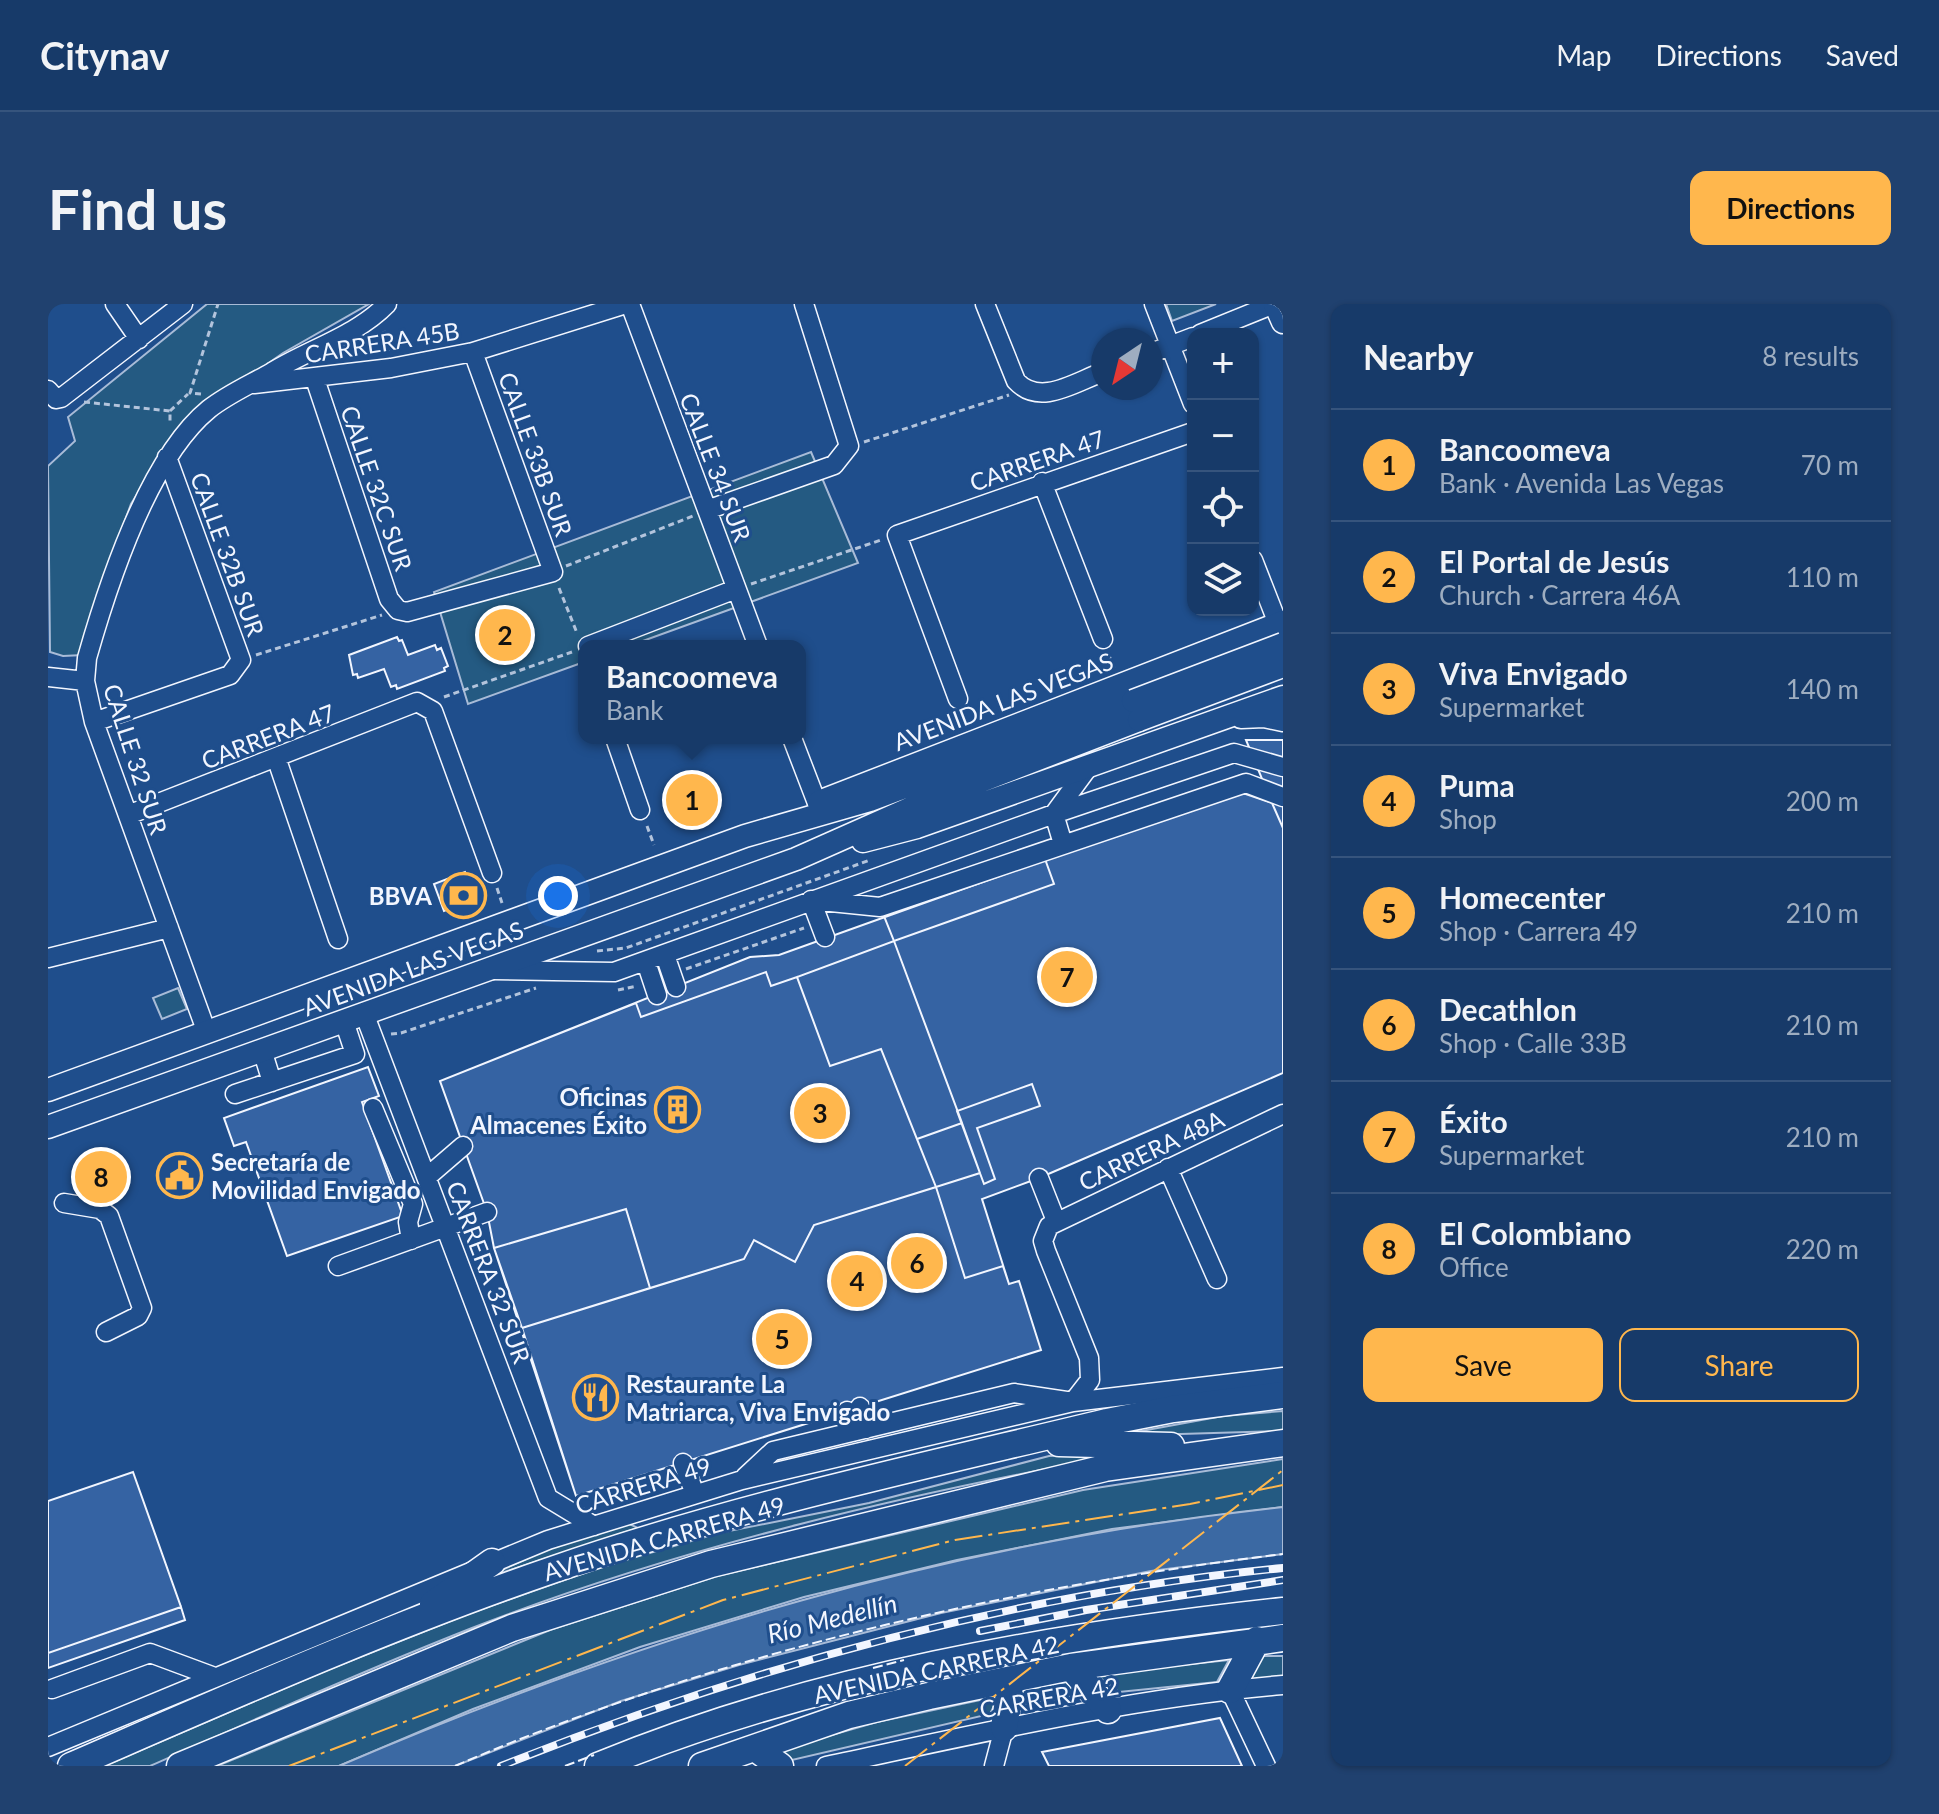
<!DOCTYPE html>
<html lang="en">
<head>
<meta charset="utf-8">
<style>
	:root { --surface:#173a69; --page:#20416f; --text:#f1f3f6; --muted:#9eadc0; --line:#36547d; --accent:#ffb74d }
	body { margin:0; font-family:Lato,sans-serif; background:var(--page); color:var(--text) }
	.controls { position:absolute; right:24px; top:24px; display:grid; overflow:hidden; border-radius:16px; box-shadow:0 2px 6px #0004 }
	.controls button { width:72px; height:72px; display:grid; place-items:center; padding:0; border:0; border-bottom:2px solid var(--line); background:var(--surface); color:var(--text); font:40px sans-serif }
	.compass { position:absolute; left:1043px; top:24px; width:72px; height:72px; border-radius:50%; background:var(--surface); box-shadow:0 2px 6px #0004; rotate:215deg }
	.you { position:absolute; left:510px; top:592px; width:28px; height:28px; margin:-20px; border:6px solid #fff; border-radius:50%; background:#1a73e8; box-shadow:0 0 0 12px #1a73e833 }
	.badge { display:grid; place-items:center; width:52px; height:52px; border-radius:50%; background:var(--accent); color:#111; font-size:26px; font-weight:700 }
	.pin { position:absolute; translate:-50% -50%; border:4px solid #fff; box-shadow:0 2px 8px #0006 }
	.popup { position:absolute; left:530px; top:336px; width:228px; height:104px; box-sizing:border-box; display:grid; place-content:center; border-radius:16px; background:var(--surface); filter:drop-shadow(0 2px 6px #0005); font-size:26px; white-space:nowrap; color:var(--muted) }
	.popup b { font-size:30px; color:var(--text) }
	.popup::after { content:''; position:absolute; left:50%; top:100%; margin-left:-16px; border:16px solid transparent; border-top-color:var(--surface) }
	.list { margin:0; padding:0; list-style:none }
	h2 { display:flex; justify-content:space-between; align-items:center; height:104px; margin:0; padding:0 32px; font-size:34px }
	h2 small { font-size:26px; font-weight:400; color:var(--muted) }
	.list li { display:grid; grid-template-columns:52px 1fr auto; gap:24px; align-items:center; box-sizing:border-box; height:112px; padding:0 32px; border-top:2px solid var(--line) }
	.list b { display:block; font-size:30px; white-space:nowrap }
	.list p { margin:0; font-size:26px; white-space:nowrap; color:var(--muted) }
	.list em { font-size:26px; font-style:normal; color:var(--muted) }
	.actions { display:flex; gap:16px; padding:24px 32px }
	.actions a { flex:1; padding:18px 0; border:2px solid var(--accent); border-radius:16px; text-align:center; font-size:28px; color:var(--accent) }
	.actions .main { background:var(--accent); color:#111 }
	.icon { flex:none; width:44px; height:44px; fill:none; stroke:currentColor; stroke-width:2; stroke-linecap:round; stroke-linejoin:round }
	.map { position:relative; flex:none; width:1235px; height:1462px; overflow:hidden; border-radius:16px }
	header { display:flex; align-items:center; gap:48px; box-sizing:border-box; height:112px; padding:0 40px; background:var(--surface); border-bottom:2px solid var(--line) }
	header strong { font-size:38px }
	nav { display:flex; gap:44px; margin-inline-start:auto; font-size:28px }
	.intro { display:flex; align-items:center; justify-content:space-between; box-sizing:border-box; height:192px; padding:0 48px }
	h1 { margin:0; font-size:56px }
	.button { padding:20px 36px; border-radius:16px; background:var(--accent); color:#111; font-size:28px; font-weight:700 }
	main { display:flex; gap:48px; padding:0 48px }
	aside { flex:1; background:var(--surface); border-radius:16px; box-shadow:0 2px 6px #0004 }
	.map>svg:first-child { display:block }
	.green { fill:#245a82; stroke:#a8bbd7; stroke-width:2 }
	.water { fill:#3b69a3; stroke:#a8bbd7; stroke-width:2 }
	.building { fill:#3563a3; stroke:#f2f6ff; stroke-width:2 }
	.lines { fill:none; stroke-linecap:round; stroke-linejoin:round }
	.minor-casing { stroke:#f2f6ff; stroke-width:21 }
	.major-casing { stroke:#f2f6ff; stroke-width:25 }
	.highway-casing { stroke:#f2f6ff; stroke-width:29 }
	.path { stroke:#b3c4dc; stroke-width:3; stroke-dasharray:6 4; stroke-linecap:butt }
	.minor { stroke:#1f4e8c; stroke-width:18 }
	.major { stroke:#1f4e8c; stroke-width:22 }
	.highway { stroke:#1f4e8c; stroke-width:26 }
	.rail-casing { stroke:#f2f6ff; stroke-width:8 }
	.rail { stroke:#1f4e8c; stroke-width:5; stroke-dasharray:15; stroke-linecap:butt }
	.major-bridge-casing { stroke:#f2f6ff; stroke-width:25; stroke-linecap:butt }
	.major-bridge { stroke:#1f4e8c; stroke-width:22 }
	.fence { stroke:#f2f6ff; stroke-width:2; stroke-dasharray:10 4; stroke-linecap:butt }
	.power { stroke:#ffb74d; stroke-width:2; stroke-dasharray:28 6 4 6; stroke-linecap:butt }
	.labels { text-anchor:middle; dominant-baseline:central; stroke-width:6; stroke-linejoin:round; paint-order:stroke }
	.street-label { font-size:24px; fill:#f2f6ff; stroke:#1f4e8c }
	.poi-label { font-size:24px; font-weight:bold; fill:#f2f6ff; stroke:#1f4e8c; text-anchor:end }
	.water-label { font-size:26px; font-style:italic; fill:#f2f6ff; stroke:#1f4e8c }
</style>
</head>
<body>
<header>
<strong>Citynav</strong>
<nav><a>Map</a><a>Directions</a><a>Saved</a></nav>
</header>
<div class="intro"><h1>Find us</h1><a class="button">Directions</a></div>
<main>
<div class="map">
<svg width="1235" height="1462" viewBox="0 0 1235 1462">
	<rect width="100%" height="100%" fill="#1f4e8c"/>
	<!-- green -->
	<path class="green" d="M159,0h162l-86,49 -102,71 -50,80 -25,68 -23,83 -20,1 -13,-4 -2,-186 27,-25 -7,-24z
		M1118,0h50l-44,17z
		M763,148l47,111 -229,83h-45v16l-116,42 -34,-112z
		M130,684l9,21 -25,10 -9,-21z
		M1235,1107v20l-169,5 109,-20z
		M1088,1148c-222,40 -454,94 -664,176 -109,43 -216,91 -322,138h-46l221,-95 143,-57 133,-47 118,-34 150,-30 180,-47z
		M1235,1155v48l-171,22 -155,31 -153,37 -164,50 -167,62 -134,57h-122l333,-136 167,-54 366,-86z
		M575,1217l15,7 -158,52 88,-40z
		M1235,1319l-4,5 -363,53 125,-25z
		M1215,1352h20v21l-36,4z
		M1181,1356l-12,22 -98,10 -24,-18z
		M1019,1378l13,13 -65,11 8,-17z
		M951,1392l-9,18 -198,46 -16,-9 101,-29z"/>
	<!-- water -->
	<path class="water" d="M1235,1203v47l-132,17 -210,42 -202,52 -118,36 -166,65h-116c306,-131 612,-224 944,-259z"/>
	<!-- building -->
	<path class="building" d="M349,333l2,4 3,-1 6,15 27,-10 2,5 4,-2 7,18 -4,2 1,3 -48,18 -1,-4 -5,2 -7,-18 -26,9 -1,-4 -4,1 -4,-20z
		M1198,436h37v88l-11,-25z
		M662,476l9,22 -45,18 -9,-22z
		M1189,487l35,12 11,25v245l-244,105 -57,21 27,85 10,-3 22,69 -465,146 -82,-248 -7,-36 -47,-131 310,-124 29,-2z
		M997,555l9,25 -160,57 -10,-25z
		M417,568l10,27 -31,12 -10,-27z
		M846,637l68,182 -45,16 -36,-90 -51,17 -33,-89z
		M718,668l5,14 26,-9 33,89 51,-17 55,138 -122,38 -19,37 -41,-22 -10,19 -94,29 -24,-79 -132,39 -7,-36 -47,-131 196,-78 5,14z
		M320,763l11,29 -17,6 41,114 -116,40 -41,-114 -12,4 -10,-28z
		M984,780l8,22 -63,22 18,51 -11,5 -27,-73z
		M914,819l18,50 -44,14 -19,-48z
		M888,883l29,91 38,-12 6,18 10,-3 22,69 -465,146 -54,-168 222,-69 10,-19 41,22 19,-37z
		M578,905l24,79 -128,40 -28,-80z
		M85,1168l48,135 -133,46v-152z
		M133,1303l4,13 -137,48v-15z
		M1172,1414l22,48h-193l-7,-14z"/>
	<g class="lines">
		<defs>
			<path id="minor" d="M67,0l24,35
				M582,0l128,342
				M937,0l31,77c24,26 59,1 87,-9
				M1106,0l39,100
				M1152,30l74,-30
				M1103,49l42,-16
				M267,75l74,220 9,11 9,2 146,-40 -80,-220
				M206,80l137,-16 82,-16 153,-48
				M0,86l8,9 5,-1 122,-94
				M994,178l61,157
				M659,206l127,-45 15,-19 -45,-142
				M1205,256l25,64
				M540,342l148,-57
				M0,373l37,4
				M910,395l-61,-164 296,-103
				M46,418l136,-47 11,-15 -74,-203
				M567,434l25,72
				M744,434l25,65
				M229,456l61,179
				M80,511l289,-113 16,9 59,162
				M1015,540l-9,-30 36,-49
				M777,633l-14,-37 69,7 366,-124 37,14
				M617,651l11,32
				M0,654l121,-30
				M598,658l11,33
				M445,666l121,2 440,-158 180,-61 49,14
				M316,709l184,485 46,28
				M159,729l-113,-311 -9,-41 2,-23c21,-74 62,-200 122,-249 19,-15 42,-25 63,-37 37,-23 84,-36 115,-68
				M214,746l10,32
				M187,790l120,-40 -11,-33
				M325,804l40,96 -5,18 3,18
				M1120,864l49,111
				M379,873l36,-31
				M991,874l17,43
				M16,899l36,6 9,7 33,92 -4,8 -32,16
				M290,962l149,-54
				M812,1103l6,22
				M799,1107l5,21
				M635,1159l12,31
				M697,1173l28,-26 241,-58 59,9 17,-22 -1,-22 -43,-107 -3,-10 6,-15 234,-112
				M4,1385l98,-36 62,23
				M1182,1386l36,76
				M0,1443l500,-207 194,-60 331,-78 210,-25
				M778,1462c151,-32 303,-68 457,-81
				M946,1462l10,-38"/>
			<path id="major" d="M1227,0l8,18
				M1193,413l23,-1 19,4
				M771,498l464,-180
				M815,537l54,-14 366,-130
				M0,786l697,-254 125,-36 263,-99
				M0,823l748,-268 115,-51 228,-88"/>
			<path id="highway" d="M1011,1139l112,3
				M385,1300l59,-42
				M1023,1363l37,43
				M1182,1386l27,-50
				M956,1424l7,-49
				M707,1444l25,18
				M23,1462c159,-69 318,-140 481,-196 181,-63 369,-103 555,-148l66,-13 110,-14
				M132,1462l332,-138 199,-64 394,-96 178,-25
				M550,1462c216,-89 454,-130 685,-155
				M654,1462l147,-51 80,-19 142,-29 212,-29"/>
		</defs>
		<!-- minor casing -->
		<use href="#minor" class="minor-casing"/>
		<!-- major casing -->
		<use href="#major" class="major-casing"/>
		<!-- highway casing -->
		<use href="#highway" class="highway-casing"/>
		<!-- path -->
		<path class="path" d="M336,27l4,20
			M153,90l-11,-1 28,-89
			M36,98l86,9v13
			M122,107l18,-17
			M816,138l145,-47
			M518,262l127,-50
			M703,280l130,-44
			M511,284l18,45
			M1060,349l6,15
			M208,351l126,-40
			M396,393l128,-45
			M599,522l7,19
			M449,584l5,15
			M549,647l29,-3 244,-88
			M638,665l118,-41
			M570,686l19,-4
			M343,730l10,-1 135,-45"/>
		<!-- minor -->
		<use href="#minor" class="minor"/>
		<!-- major -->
		<use href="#major" class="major"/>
		<!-- highway -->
		<use href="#highway" class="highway"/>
		<defs>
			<path id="rail" d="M932,1327l106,-21 197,-30
				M453,1462c249,-99 514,-172 782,-198"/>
		</defs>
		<!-- rail casing -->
		<use href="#rail" class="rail-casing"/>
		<!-- rail -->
		<use href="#rail" class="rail"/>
		<defs>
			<path id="major-bridge" d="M1085,397l150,-57
				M1091,416l144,-54"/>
		</defs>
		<!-- major-bridge casing -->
		<use href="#major-bridge" class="major-bridge-casing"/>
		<!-- major-bridge -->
		<use href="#major-bridge" class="major-bridge"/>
		<!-- fence -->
		<path class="fence" d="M825,1364l31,-8
			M407,1462c260,-112 548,-178 828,-212
			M517,1462l29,-11"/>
		<!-- power -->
		<path class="power" d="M241,1462l434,-166 232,-60 235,-36 93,-19
			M857,1462l378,-296"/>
	</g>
	<!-- icons -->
	<defs>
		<symbol id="bank-ring" viewBox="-11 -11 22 22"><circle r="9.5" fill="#1f4e8c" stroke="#ffb74d" stroke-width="1.5"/><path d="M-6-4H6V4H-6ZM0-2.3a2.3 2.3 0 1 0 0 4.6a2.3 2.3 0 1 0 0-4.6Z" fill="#ffb74d"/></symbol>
		<symbol id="building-ring" viewBox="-11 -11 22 22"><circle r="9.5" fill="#1f4e8c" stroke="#ffb74d" stroke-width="1.5"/><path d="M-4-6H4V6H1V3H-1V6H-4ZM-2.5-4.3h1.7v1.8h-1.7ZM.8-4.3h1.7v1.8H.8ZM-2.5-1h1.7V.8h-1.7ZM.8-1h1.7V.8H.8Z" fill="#ffb74d"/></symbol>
		<symbol id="civic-ring" viewBox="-11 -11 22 22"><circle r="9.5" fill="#1f4e8c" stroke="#ffb74d" stroke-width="1.5"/><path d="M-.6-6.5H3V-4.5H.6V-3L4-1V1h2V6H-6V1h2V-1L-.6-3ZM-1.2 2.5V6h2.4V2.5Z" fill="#ffb74d"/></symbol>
		<symbol id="restaurant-ring" viewBox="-11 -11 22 22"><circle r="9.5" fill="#1f4e8c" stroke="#ffb74d" stroke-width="1.5"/><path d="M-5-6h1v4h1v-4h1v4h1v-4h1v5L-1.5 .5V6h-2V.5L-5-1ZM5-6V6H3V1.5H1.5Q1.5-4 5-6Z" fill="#ffb74d"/></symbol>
	</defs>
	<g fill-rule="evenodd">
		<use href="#bank-ring" x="390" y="566" width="51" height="51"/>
		<use href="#building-ring" x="604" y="780" width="51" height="51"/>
		<use href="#civic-ring" x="106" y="846" width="51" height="51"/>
		<use href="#restaurant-ring" x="522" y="1068" width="51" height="51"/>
	</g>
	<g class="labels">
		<!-- street labels -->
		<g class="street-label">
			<text transform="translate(334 38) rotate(-9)">CARRERA 45B</text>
			<text transform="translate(488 150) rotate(70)">CALLE 33B SUR</text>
			<text transform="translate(989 156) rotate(-19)">CARRERA 47</text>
			<text transform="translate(668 163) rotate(69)">CALLE 34 SUR</text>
			<text transform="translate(329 184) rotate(71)">CALLE 32C SUR</text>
			<text transform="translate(180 250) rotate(70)">CALLE 32B SUR</text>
			<text transform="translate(955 397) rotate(-21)">AVENIDA LAS VEGAS</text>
			<text transform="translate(220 432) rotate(-21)">CARRERA 47</text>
			<text transform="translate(88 455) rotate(72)">CALLE 32 SUR</text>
			<text transform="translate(365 664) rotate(-20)">AVENIDA LAS VEGAS</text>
			<text transform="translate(1103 846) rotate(-25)">CARRERA 48A</text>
			<text transform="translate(441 968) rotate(69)">CARRERA 32 SUR</text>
			<text transform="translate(595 1181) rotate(-17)">CARRERA 49</text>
			<text transform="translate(616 1234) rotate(-16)">AVENIDA CARRERA 49</text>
			<text transform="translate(888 1365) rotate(-12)">AVENIDA CARRERA 42</text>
			<text transform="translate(1001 1393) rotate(-10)">CARRERA 42</text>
		</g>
		<!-- poi labels -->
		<g class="poi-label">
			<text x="384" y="591">BBVA</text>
			<text x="599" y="792">Oficinas<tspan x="599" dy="28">Almacenes Éxito</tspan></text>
			<text x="163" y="857" text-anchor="start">Secretaría de<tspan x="163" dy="28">Movilidad Envigado</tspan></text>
			<text x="578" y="1079" text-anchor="start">Restaurante La<tspan x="578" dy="28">Matriarca, Viva Envigado</tspan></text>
		</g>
		<!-- water labels -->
		<g class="water-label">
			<text transform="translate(784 1314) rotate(-14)">Río Medellín</text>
		</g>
	</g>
</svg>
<div class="controls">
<button>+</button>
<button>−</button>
<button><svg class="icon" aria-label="locate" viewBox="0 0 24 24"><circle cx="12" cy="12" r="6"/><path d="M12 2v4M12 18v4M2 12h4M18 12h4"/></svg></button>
<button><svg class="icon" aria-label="layers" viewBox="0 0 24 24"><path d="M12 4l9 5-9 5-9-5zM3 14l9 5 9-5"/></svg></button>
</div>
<svg class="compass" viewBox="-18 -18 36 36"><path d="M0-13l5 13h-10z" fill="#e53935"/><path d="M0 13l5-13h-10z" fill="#9eadc0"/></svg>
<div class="you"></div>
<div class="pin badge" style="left:644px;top:496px">1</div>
<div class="popup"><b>Bancoomeva</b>Bank</div>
<div class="pin badge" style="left:457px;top:331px">2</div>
<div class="pin badge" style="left:772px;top:809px">3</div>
<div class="pin badge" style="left:809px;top:977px">4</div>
<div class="pin badge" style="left:734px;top:1035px">5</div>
<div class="pin badge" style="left:869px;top:959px">6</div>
<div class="pin badge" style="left:1019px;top:673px">7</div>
<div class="pin badge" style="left:53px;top:873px">8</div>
</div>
<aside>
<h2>Nearby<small>8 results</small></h2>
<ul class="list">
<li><span class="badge">1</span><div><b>Bancoomeva</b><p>Bank · Avenida Las Vegas</p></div><em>70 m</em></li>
<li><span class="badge">2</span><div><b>El Portal de Jesús</b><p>Church · Carrera 46A</p></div><em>110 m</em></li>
<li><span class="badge">3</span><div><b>Viva Envigado</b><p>Supermarket</p></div><em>140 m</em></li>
<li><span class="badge">4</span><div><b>Puma</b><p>Shop</p></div><em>200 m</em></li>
<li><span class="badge">5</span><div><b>Homecenter</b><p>Shop · Carrera 49</p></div><em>210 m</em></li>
<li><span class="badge">6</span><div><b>Decathlon</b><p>Shop · Calle 33B</p></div><em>210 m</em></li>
<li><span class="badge">7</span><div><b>Éxito</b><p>Supermarket</p></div><em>210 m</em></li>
<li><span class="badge">8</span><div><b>El Colombiano</b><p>Office</p></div><em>220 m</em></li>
</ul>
<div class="actions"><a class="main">Save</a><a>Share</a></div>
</aside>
</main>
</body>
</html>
